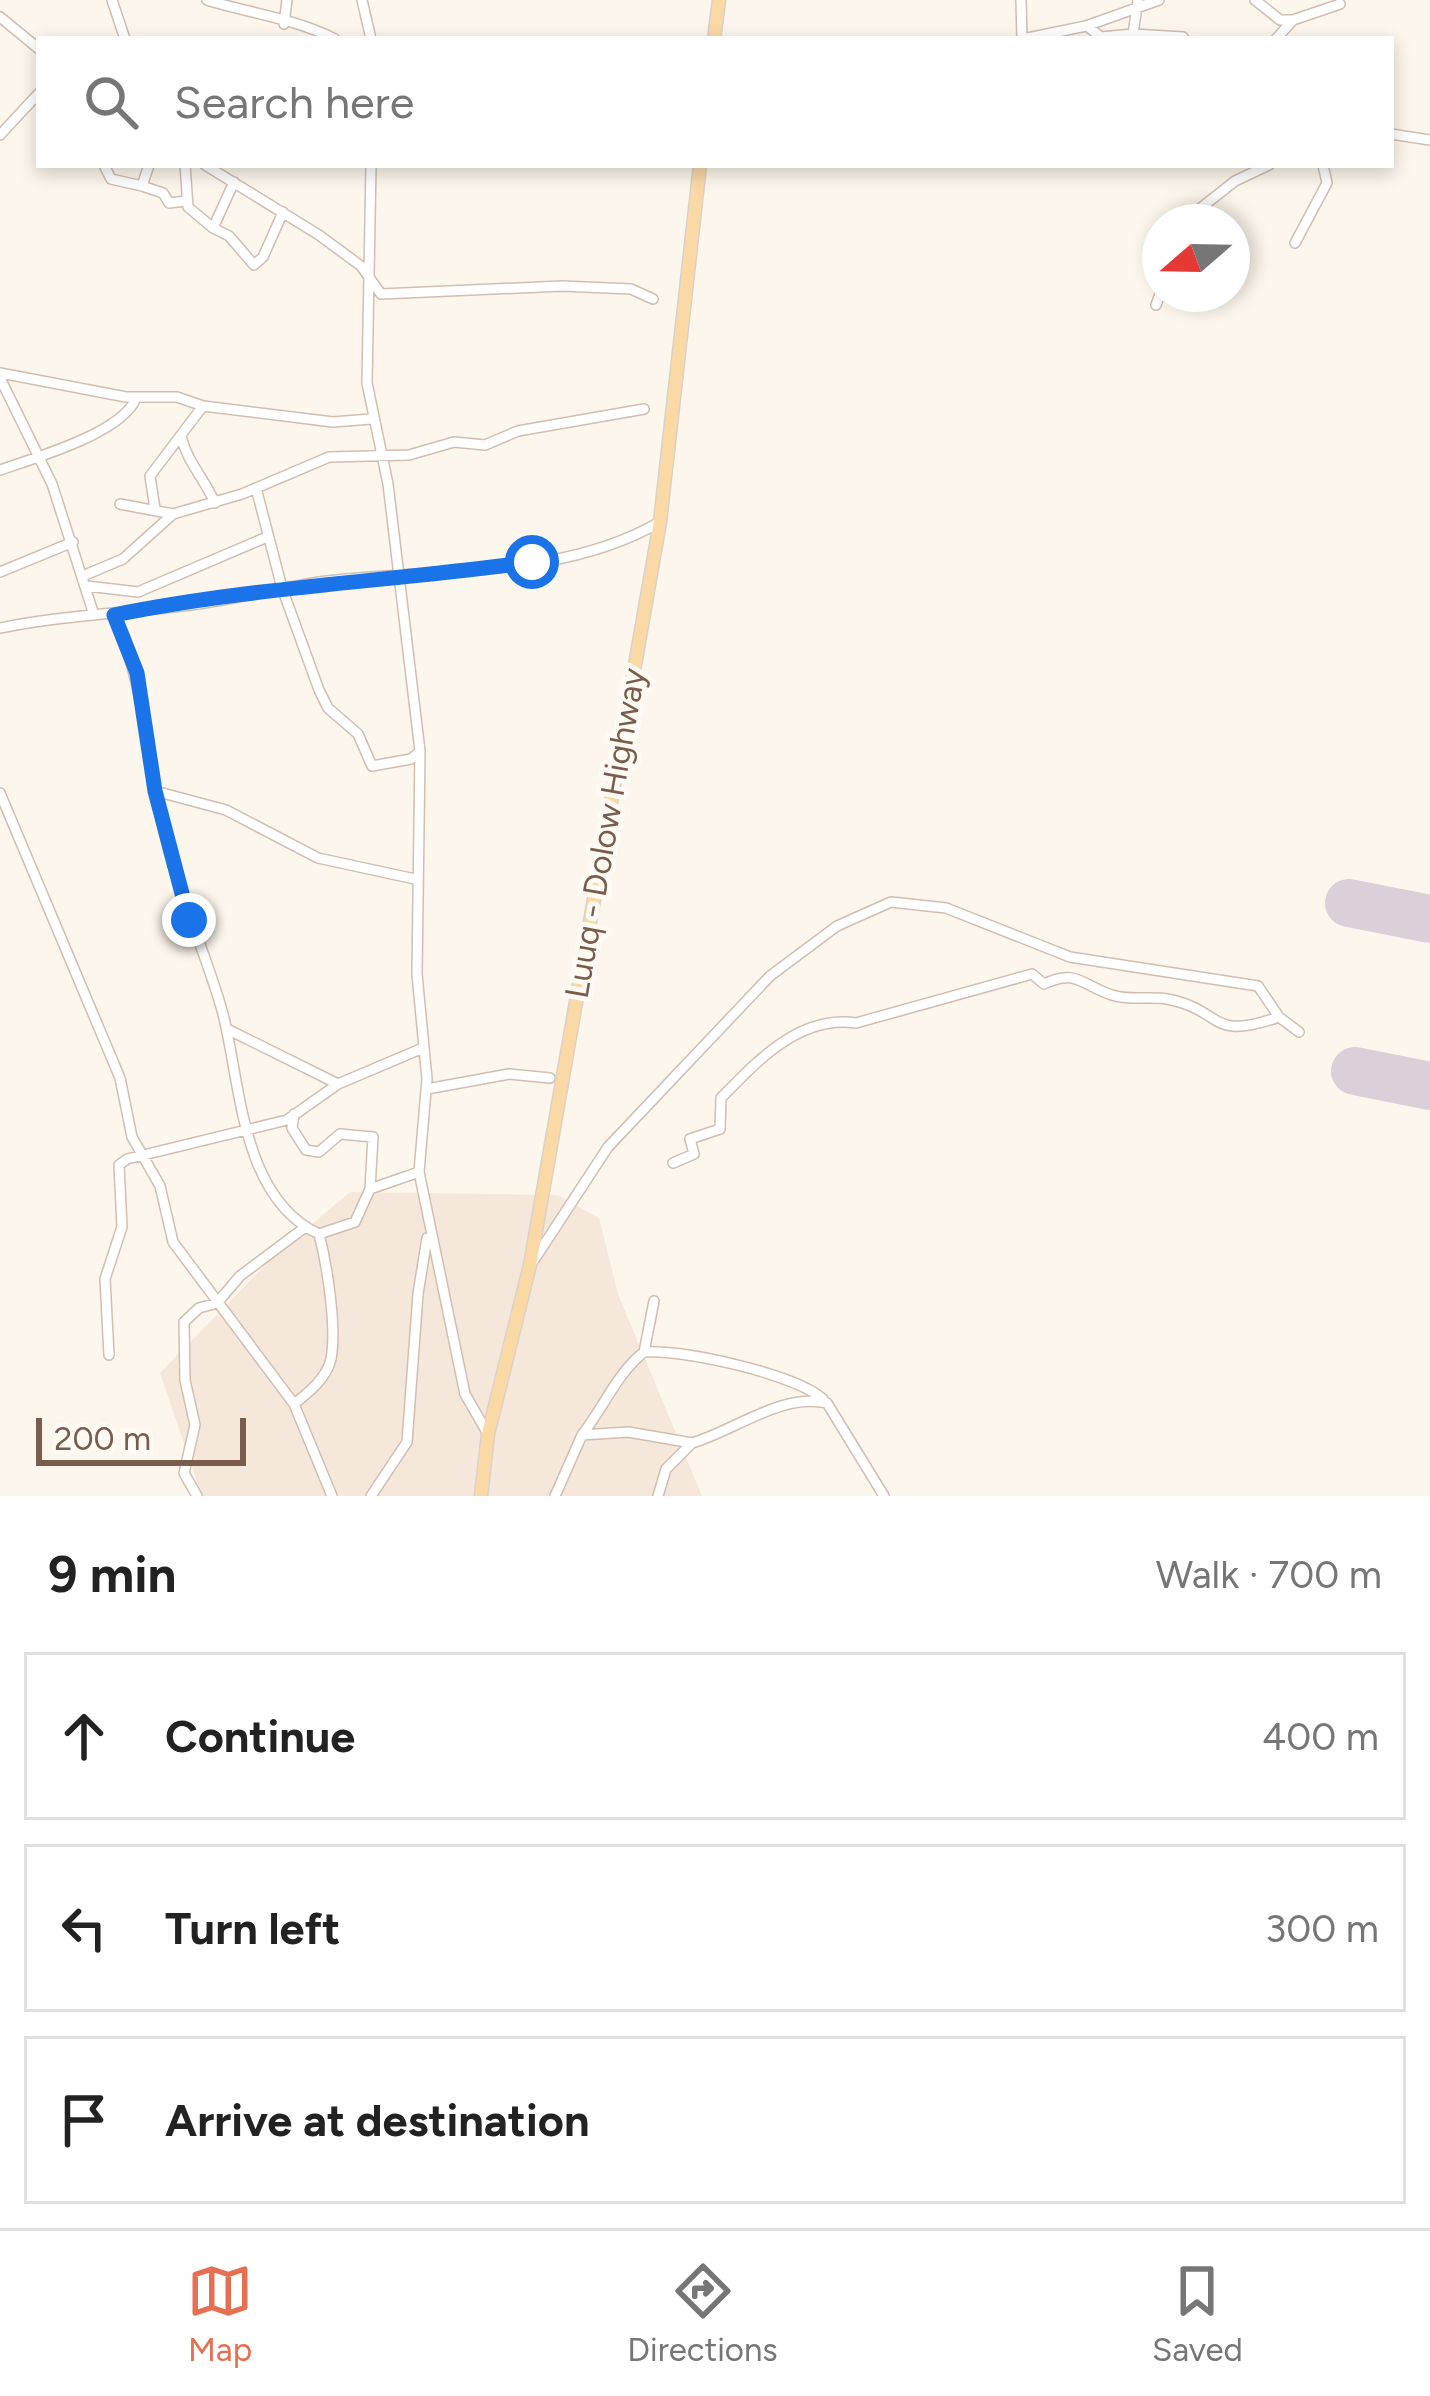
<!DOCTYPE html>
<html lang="en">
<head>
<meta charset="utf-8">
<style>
	:root { --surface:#fff; --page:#f2f2f2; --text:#222; --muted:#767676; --line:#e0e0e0; --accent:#e76f51 }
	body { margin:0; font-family:Figtree,sans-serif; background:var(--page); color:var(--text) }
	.compass { position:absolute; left:1142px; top:204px; width:108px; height:108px; border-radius:50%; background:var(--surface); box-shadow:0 6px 18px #0003; rotate:250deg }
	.scale { position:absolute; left:36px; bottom:30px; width:210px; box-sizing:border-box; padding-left:12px; border:6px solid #7a5c4d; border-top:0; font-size:33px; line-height:42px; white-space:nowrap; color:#7a5c4d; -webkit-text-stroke:9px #fffaf3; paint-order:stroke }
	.stop { position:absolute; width:36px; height:36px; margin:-27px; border:9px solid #1a73e8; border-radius:50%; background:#fff }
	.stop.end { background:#1a73e8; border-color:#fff; box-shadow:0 3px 12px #0008 }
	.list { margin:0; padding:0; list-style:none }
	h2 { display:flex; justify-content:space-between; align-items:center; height:156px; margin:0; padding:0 48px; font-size:51px }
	h2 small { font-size:39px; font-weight:400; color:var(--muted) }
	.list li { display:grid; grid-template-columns:78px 1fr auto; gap:36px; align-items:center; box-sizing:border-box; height:168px; margin:0 24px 24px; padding:0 24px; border:3px solid var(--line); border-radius:0px }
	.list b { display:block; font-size:45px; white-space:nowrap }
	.list em { font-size:39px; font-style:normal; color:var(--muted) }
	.icon { flex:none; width:66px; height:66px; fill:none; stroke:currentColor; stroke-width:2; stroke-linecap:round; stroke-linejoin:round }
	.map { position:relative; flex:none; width:1430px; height:1496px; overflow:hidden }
	.search { position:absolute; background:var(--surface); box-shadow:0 6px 18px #0003; left:36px; right:36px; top:36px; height:132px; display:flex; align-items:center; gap:30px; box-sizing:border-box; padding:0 42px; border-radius:0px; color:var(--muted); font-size:45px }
	.sheet { height:732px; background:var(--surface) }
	nav { display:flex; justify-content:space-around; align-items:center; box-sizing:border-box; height:168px; border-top:3px solid var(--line); background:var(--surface); font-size:33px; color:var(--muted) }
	nav a { display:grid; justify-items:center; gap:6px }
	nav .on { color:var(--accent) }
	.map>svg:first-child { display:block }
	.residential { fill:#f5e8da }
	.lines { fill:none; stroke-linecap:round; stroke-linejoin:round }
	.runway { stroke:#dbcfda; stroke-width:48 }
	.minor-casing { stroke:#d1beb0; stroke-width:12 }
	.major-casing { stroke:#dad1cd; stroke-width:15 }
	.minor { stroke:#fff; stroke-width:9 }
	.major { stroke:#fbd9a5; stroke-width:12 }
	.route { stroke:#1a73e8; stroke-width:15 }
	.labels { text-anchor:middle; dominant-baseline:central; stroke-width:10; stroke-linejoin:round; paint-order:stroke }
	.street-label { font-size:33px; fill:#7a5c4d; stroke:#fffaf3 }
</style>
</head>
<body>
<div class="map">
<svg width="1430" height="1496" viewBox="0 0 1430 1496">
	<rect width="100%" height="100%" fill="#fdf6ec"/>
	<!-- residential -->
	<path class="residential" d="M350,1192l208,3 41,23 19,76 84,202h-500l-42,-123 114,-117z"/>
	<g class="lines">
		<!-- runway -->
		<path class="runway" d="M1349,903l81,16
			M1355,1071l75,15"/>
		<defs>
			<path id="minor" d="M112,0l13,39
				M207,0c42,13 89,19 128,39
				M362,0l9,39
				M1021,0l1,39
				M1255,0l25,20h13
				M0,17l39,32
				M284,24l3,-24
				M1087,26l14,11 32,-3 5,-34
				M1133,34l50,3
				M1023,39l63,-13 73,-26
				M1276,39l17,-19 47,-16
				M1391,134l39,6
				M0,135l39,-42
				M104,165l7,14 31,7
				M149,165l-7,21 21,7 6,10 17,-2
				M185,165l3,42 25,21 21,-46
				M205,165l114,70 42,31 20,28 181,-8 69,3 22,10
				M371,165l-4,218 21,101 32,267 -3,223 10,105 -8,93 46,222 23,40
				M1183,222l52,-41 34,-16
				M213,228l16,8 25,29 9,-8 20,-45
				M1295,243l32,-60 -4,-18
				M1156,305l4,-11
				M0,373l126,24h51l26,9 130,16 38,-3
				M0,378l52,106 42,131
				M181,436c6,26 23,42 34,67
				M0,470c34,-12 123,-37 136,-72
				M256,488l26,100 37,102 9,18 30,26 14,32 39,-7 9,-8
				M120,504l53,10
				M155,509l-5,-33 53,-70
				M0,572l73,-30
				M85,575l38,-16 50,-45 69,-20 87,-37 80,-2 45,-13 31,3 33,-14 126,-22
				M87,586l51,6 129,-55
				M114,615c32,72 33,149 52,224 14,61 41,116 57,175 18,71 18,184 96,220 8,31 18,93 12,125 -4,19 -23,34 -37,45
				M0,628c64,-13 127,-15 191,-23 46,-6 91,-18 136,-24 109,-13 235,-2 333,-59
				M155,791l71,19 92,48 97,21
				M0,793l120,285 12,59 28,49 13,56 121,162 38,92
				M227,1029l111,55 85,-36
				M427,1089l82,-15 41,4
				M294,1114l-2,14 14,22 13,2 21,-18 33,3 -3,52
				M673,1163l21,-9 -4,-15 30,-10 1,-31c37,-38 79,-83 135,-75l176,-49 12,10c32,-16 39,2 68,11 17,6 38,1 55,4 58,11 40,43 112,18
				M319,1234l36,-12 15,-33 49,-17
				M534,1260l74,-113 162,-171 67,-50 54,-24 55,6 124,49 188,29 21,31 20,15
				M654,1301l-10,51c-26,20 -41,56 -62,83l46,-3 64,11 -26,26 -8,27
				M644,1352c38,-3 151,22 179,47
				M109,1355l-4,-76 17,-52 -3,-62 8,-6 160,-39 51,-36
				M692,1443c44,-13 89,-50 135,-40l57,93
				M197,1496l-13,-23 11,-48 -10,-45 -1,-58 15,-14 18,-5 23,-27 64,-48
				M371,1496l36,-54 11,-148 9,-56
				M555,1496l27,-61"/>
			<path id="major" d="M714,39l5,-39
				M481,1496l7,-62 42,-169 130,-743 40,-357"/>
		</defs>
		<!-- minor casing -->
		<use href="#minor" class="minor-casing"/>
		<!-- major casing -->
		<use href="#major" class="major-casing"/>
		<!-- minor -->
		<use href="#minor" class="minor"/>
		<!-- major -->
		<use href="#major" class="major"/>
	</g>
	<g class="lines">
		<!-- route -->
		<path class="route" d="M189,920l-34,-129 -18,-118 -23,-58c138,-28 279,-34 418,-53"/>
	</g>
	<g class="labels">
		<!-- street labels -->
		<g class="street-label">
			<text transform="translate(605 833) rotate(-80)">Luuq - Dolow Highway</text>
		</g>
	</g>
</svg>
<svg class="compass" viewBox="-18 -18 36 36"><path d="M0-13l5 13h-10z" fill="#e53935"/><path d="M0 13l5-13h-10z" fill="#767676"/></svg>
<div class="scale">200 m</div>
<div class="stop" style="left:532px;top:562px"></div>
<div class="stop end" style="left:189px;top:920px"></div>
<div class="search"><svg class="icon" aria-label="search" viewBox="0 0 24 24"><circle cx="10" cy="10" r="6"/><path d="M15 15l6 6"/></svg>Search here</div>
</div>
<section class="sheet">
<h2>9 min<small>Walk · 700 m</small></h2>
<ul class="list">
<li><svg class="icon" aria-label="ahead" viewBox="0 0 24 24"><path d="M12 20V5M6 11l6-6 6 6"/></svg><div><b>Continue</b></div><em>400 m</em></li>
<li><svg class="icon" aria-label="left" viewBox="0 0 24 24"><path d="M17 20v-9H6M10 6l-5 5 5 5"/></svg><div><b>Turn left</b></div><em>300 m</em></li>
<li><svg class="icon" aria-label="arrive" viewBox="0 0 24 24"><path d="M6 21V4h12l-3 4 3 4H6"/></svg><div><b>Arrive at destination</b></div></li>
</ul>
</section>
<nav>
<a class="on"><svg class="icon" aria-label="map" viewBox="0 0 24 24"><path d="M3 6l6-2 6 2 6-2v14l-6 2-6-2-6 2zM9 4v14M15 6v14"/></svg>Map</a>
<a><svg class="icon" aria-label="directions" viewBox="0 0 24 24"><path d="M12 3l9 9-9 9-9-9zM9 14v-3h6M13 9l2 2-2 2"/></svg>Directions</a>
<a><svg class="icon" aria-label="saved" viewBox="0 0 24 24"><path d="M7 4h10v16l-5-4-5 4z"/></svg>Saved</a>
</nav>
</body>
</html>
